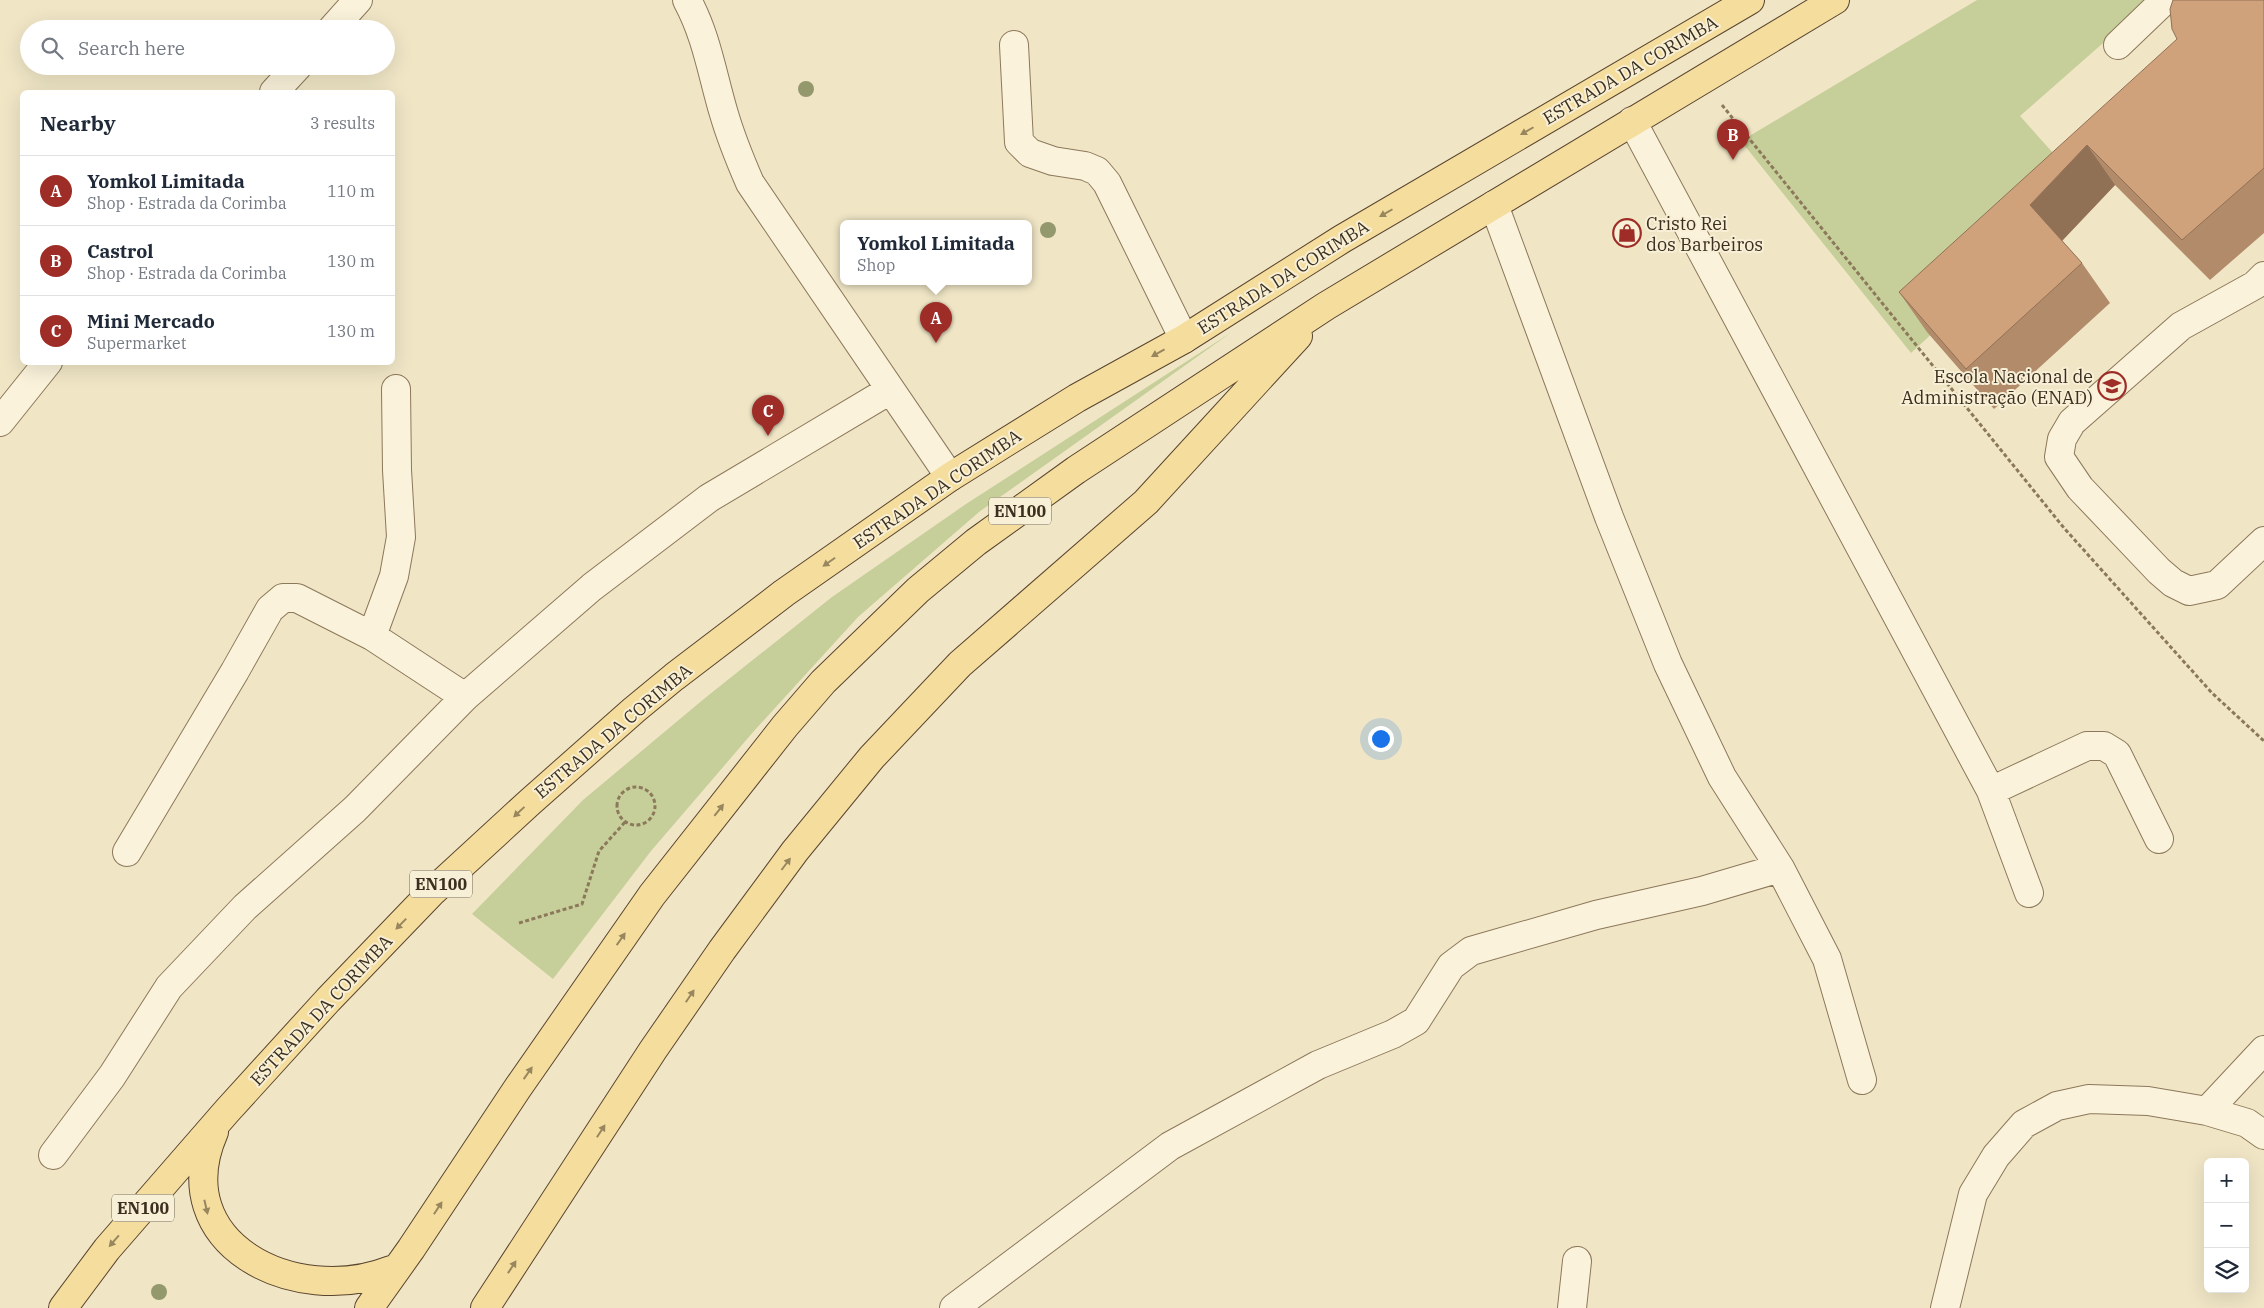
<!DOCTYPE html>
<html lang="en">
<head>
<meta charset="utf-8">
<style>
	:root { --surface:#fff; --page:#f6f6f7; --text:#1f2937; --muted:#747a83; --line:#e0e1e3; --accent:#9e2d28 }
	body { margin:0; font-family:"IBM Plex Serif",serif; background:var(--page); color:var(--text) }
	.controls { position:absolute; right:15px; bottom:15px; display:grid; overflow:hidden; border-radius:8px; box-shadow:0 5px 20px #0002 }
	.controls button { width:45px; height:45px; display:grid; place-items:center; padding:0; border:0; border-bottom:1px solid var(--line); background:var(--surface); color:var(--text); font:25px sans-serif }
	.you { position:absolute; left:1380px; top:738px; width:18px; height:18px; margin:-12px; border:4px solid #fff; border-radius:50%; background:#1a73e8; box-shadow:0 0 0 8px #1a73e833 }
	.badge { display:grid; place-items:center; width:32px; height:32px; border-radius:50%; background:var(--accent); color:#fff; font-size:16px; font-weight:700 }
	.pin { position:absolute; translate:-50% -41px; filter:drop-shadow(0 1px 2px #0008) }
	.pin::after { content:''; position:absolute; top:26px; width:18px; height:15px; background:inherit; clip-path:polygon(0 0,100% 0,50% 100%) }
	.popup { position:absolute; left:840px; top:220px; width:192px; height:65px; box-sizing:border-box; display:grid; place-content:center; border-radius:8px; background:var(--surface); filter:drop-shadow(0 1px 4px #0005); font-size:16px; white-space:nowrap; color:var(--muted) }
	.popup b { font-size:19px; color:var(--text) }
	.popup::after { content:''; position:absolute; left:50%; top:100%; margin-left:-10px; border:10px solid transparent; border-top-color:var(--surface) }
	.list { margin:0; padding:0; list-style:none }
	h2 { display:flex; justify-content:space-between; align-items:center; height:65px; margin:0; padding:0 20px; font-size:21px }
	h2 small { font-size:16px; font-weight:400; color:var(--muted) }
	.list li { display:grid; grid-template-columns:32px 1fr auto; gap:15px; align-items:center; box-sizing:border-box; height:70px; padding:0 20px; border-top:1px solid var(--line) }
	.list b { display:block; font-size:19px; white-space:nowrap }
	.list p { margin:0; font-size:16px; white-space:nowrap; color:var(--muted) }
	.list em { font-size:16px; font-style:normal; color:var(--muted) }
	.icon { flex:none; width:28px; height:28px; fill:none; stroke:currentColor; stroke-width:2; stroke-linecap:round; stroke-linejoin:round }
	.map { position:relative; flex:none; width:2264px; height:1308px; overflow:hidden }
	.search { position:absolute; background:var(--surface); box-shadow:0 5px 20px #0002; left:20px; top:20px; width:375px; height:55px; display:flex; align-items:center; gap:12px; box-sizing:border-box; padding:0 18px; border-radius:28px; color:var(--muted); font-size:19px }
	.panel { position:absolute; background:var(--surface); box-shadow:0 5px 20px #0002; left:20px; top:90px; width:375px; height:275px; border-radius:8px }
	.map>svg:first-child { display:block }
	.green { fill:#c6cf99 }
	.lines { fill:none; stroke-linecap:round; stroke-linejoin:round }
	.minor-casing { stroke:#8c785b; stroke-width:30 }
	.major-casing { stroke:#5a452f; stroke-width:30 }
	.path { stroke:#8c785b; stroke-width:3; stroke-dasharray:4 2.5; stroke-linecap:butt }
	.minor { stroke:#faf2da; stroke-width:28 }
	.major { stroke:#f4dd9d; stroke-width:28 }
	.tree { fill:#94986d }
	.wall { fill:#b28b6a }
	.shaded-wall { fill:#917156 }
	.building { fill:#cfa27b; stroke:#917156 }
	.oneway { fill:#98865e }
	.labels { text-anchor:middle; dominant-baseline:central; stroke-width:4; stroke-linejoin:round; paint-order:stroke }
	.shield { fill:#f7efd6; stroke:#746956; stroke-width:1 }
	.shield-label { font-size:16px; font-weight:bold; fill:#3c2f1f }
	.street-label { font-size:18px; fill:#3c2f1f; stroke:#f7efd6 }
	.poi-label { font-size:18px; fill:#3c2f1f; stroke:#f7efd6; text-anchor:start }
</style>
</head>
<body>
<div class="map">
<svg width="2264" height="1308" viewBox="0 0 2264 1308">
	<rect width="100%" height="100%" fill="#f0e6c6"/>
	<!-- green -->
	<path class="green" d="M1977,0h175l-132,116 67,75 -176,162 -170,-212z
		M1232,332l-253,180 -121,105 -104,114 -103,120 -98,128 -81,-65 111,-114 122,-102 127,-101 134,-93z"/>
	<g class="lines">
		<defs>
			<path id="minor" d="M687,0c20,37 25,74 37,114 7,24 16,46 26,69l200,294
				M332,29l26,-29
				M1014,45l5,97 11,11 23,8 32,5 12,5 10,12 77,156
				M2118,45l47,-45
				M274,92l24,-26
				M1632,121l359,670 38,102
				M1494,205l115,312 59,147 54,113 58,91 47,91 35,121
				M2264,276l-9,9 -74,41 -109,96 -10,17 -3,18 21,31 79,83 14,12 16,8 28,-6 47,-44
				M0,422l48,-60
				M372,636l22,-60 7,-39 -4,-67 -1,-81
				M1991,791l96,-45h17l13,8 42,85
				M127,852l108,-181 35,-62 13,-11h14l75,38 93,61
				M2207,1111l57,-61
				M53,1155l59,-79 57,-89 76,-80 110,-98 110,-112 127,-110 117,-89 181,-108
				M954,1308l216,-162 148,-81 75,-31 23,-13 35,-55 20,-15 125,-36 106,-24 78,-23
				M1572,1308l5,-47
				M1945,1308l28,-114 23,-38 28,-32 33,-18 32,-7 59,2 59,10 40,12 17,12"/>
			<path id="major" d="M214,1132c-49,112 81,176 177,138
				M63,1308l44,-59 120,-138 101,-111 103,-107 99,-91 104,-92 40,-33 110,-84 166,-116 127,-79 107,-59 158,-100 408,-239
				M369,1308l42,-59 106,-160 135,-194 133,-169 38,-44 95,-92 58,-48 100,-72 250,-164 509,-306
				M485,1308l168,-258 69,-100 73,-99 77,-94 88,-93 186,-162 152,-166"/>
		</defs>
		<!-- minor casing -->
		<use href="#minor" class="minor-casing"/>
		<!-- major casing -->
		<use href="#major" class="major-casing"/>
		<!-- path -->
		<path class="path" d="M1722,105l342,423 148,165 52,48
			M617 806a19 19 0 1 1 38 0a19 19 0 1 1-38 0Z
			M519,923l63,-19 17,-53 27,-30"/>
		<!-- minor -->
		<use href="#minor" class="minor"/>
		<!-- major -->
		<use href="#major" class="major"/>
	</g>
	<!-- trees -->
	<g class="tree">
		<circle cx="806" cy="89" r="8"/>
		<circle cx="1048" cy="230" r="8"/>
		<circle cx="159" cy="1292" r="8"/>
	</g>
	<!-- wall -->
	<path class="wall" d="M2264,0v233l-54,47 -95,-95 -53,56 20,22 28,40 -116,106 -67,-77 -28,-40z"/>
	<!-- shaded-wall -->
	<path class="shaded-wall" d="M2087,145l28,40 -57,60 -28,-40z"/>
	<!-- building -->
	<path class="building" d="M2173,0h91v168l-82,72 -95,-95 -57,60 52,58 -116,106 -67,-77 278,-253 -5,-10 -2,-20z"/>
	<!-- one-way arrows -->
	<defs><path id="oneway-solid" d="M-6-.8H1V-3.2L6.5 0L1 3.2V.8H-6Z" transform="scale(1.25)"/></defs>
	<g class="oneway">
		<use href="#oneway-solid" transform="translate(1527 131) rotate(150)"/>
		<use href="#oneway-solid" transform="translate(1386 213) rotate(150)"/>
		<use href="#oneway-solid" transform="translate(1158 353) rotate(151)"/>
		<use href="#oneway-solid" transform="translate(829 562) rotate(145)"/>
		<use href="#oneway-solid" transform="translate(719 810) rotate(-52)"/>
		<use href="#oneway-solid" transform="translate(519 812) rotate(137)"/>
		<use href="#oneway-solid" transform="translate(786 864) rotate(-53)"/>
		<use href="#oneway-solid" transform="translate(401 924) rotate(134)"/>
		<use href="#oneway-solid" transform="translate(621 939) rotate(-55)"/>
		<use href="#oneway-solid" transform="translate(690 996) rotate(-56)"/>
		<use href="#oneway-solid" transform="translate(528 1073) rotate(-55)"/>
		<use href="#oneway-solid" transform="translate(601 1131) rotate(-57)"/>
		<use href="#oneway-solid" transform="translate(206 1207) rotate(77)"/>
		<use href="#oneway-solid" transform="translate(438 1208) rotate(-57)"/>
		<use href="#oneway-solid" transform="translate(114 1241) rotate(131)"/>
		<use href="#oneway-solid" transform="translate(512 1267) rotate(-57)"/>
	</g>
	<!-- icons -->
	<defs>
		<symbol id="shop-ring" viewBox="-11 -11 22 22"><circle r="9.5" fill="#f7efd6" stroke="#9e2d28" stroke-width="1.5"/><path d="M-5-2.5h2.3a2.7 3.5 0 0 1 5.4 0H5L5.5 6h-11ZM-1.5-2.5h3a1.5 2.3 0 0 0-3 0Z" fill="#9e2d28"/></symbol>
		<symbol id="university-ring" viewBox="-11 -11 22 22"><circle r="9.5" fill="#f7efd6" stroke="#9e2d28" stroke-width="1.5"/><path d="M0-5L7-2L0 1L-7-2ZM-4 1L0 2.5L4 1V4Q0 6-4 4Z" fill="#9e2d28"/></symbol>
	</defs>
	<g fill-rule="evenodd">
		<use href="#shop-ring" x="1611" y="217" width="32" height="32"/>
		<use href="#university-ring" x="2096" y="370" width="32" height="32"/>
	</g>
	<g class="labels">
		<!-- shield labels -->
		<g class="shield">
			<rect x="989" y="497.5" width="62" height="27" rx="4"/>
			<rect x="410" y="870.5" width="62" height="27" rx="4"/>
			<rect x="112" y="1194.5" width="62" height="27" rx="4"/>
		</g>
		<g class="shield-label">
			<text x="1020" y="511">EN100</text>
			<text x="441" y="884">EN100</text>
			<text x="143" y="1208">EN100</text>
		</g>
		<!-- street labels -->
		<g class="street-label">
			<text transform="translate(1630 70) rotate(-30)">ESTRADA DA CORIMBA</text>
			<text transform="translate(1283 277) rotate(-32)">ESTRADA DA CORIMBA</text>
			<text transform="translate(937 489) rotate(-34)">ESTRADA DA CORIMBA</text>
			<text transform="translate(613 731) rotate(-40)">ESTRADA DA CORIMBA</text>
			<text transform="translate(321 1010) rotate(-47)">ESTRADA DA CORIMBA</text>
		</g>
		<!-- poi labels -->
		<g class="poi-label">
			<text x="1646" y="223">Cristo Rei<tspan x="1646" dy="21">dos Barbeiros</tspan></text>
			<text x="2093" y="376" text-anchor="end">Escola Nacional de<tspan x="2093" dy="21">Administração (ENAD)</tspan></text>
		</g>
	</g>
</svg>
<div class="controls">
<button>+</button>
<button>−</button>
<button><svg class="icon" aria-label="layers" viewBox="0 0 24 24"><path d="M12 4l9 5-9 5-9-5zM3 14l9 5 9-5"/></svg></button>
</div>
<div class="you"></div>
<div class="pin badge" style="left:936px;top:343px">A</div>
<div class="popup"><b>Yomkol Limitada</b>Shop</div>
<div class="pin badge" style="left:1733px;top:160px">B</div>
<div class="pin badge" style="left:768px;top:436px">C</div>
<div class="search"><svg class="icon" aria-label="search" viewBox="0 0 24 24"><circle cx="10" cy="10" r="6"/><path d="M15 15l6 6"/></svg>Search here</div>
<section class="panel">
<h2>Nearby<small>3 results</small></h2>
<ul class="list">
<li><span class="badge">A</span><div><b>Yomkol Limitada</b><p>Shop · Estrada da Corimba</p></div><em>110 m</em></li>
<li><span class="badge">B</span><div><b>Castrol</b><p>Shop · Estrada da Corimba</p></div><em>130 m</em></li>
<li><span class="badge">C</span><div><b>Mini Mercado</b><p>Supermarket</p></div><em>130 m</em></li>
</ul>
</section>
</div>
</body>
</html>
